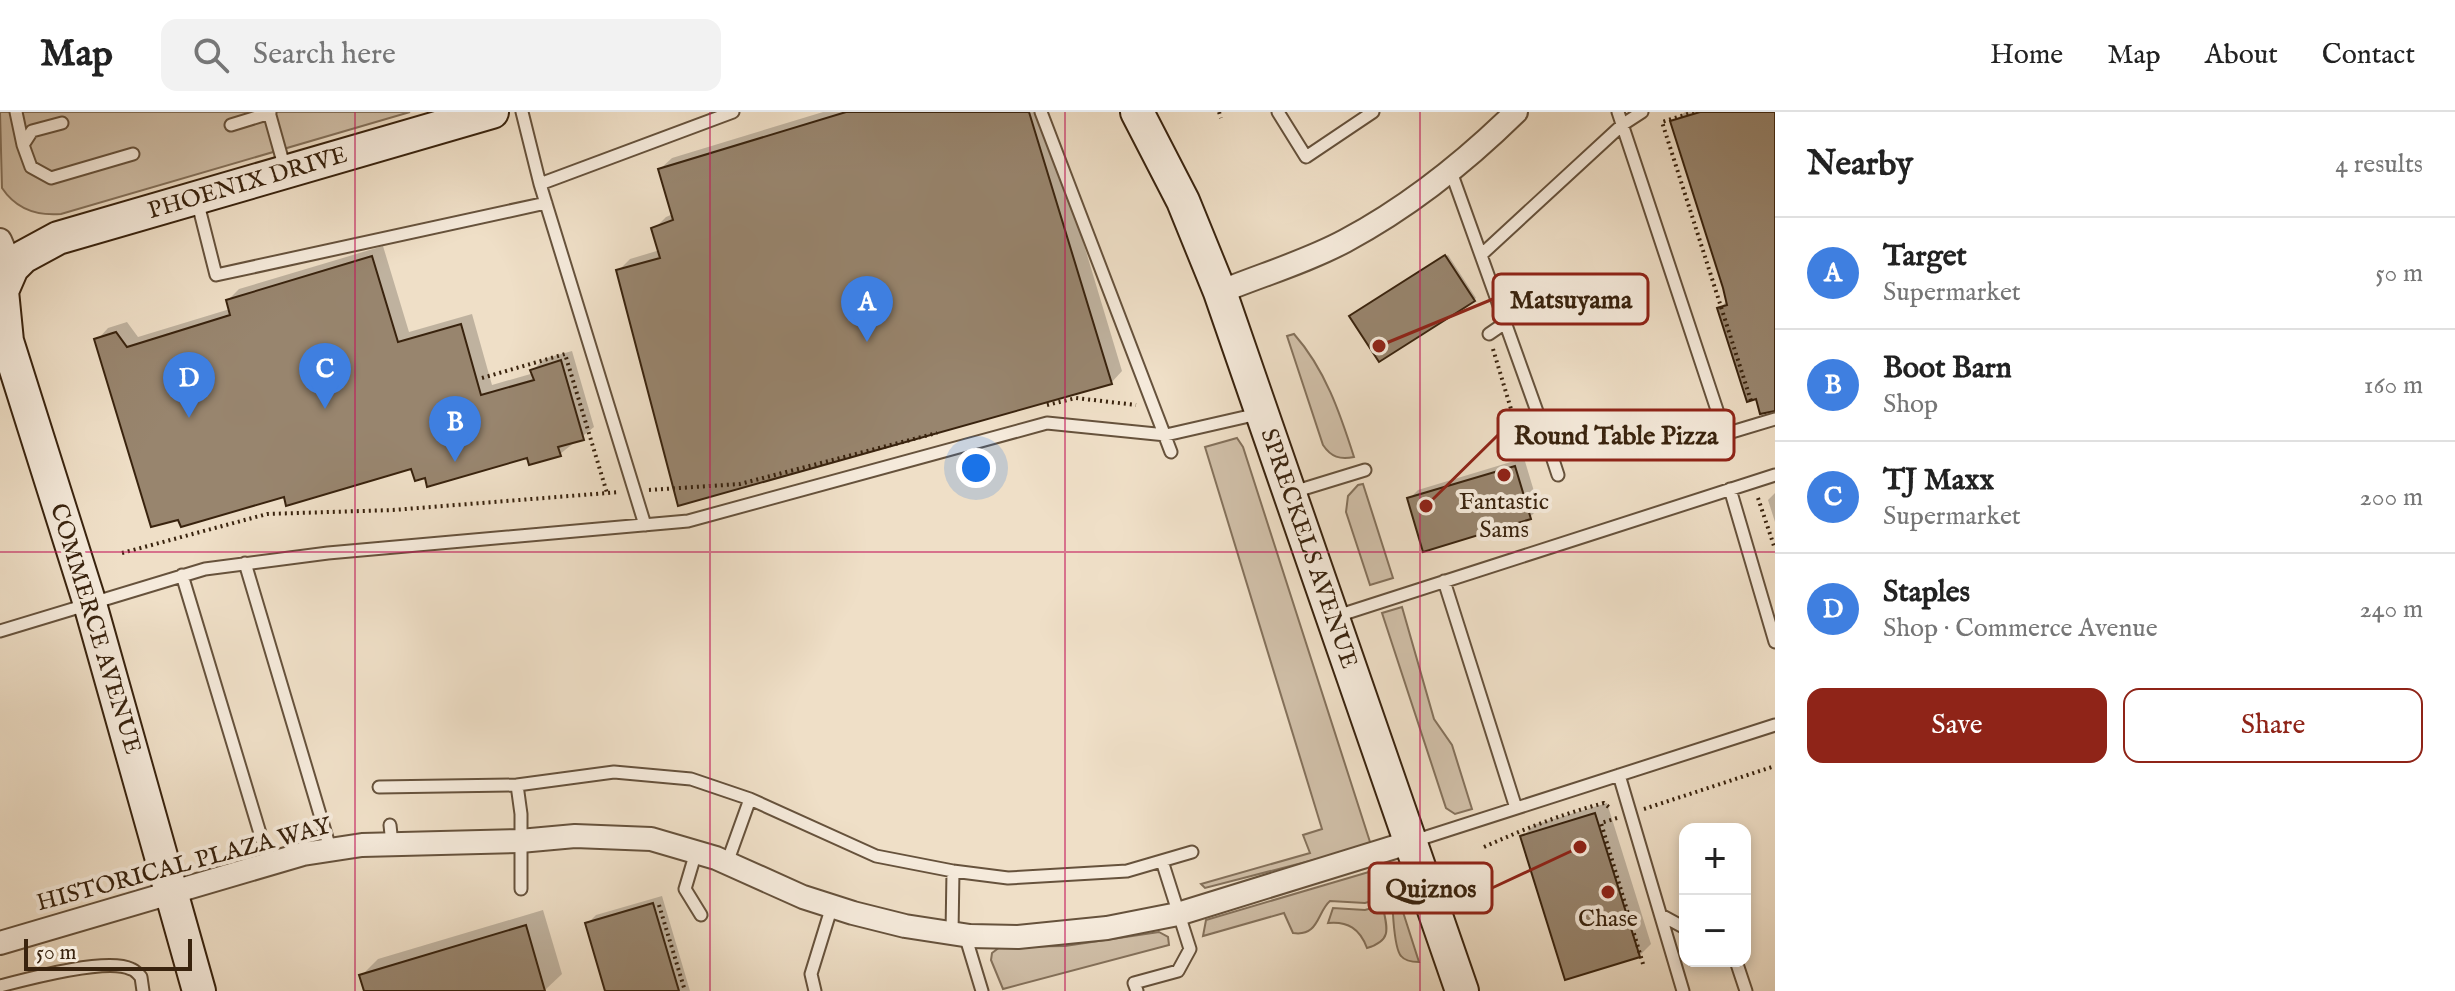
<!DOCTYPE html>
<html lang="en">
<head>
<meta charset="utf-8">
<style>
	:root { --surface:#fff; --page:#f2f2f2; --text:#222; --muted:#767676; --line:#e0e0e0; --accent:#8f2418 }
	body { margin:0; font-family:"IM FELL English",serif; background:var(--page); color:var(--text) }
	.controls { position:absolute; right:24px; bottom:24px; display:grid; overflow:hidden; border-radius:16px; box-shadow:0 4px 12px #0003 }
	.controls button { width:72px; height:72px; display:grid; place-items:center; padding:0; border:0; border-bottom:2px solid var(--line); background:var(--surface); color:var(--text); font:40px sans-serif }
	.scale { position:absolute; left:24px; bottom:20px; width:168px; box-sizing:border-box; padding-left:8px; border:4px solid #39230e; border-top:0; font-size:22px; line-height:28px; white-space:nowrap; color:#39230e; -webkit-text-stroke:6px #f5eadb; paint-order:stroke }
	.you { position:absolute; left:976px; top:356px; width:28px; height:28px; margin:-20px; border:6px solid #fff; border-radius:50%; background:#1a73e8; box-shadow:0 0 0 12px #1a73e833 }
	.badge { display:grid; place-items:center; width:52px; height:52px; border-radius:50%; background:var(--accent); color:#fff; font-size:26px; font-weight:700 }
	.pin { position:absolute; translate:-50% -66px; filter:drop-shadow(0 2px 4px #0008) }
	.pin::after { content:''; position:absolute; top:42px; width:28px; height:24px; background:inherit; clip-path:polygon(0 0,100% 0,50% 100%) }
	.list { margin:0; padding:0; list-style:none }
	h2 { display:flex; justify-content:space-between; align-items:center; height:104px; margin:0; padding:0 32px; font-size:34px }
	h2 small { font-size:26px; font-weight:400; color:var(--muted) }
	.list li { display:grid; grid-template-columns:52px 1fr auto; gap:24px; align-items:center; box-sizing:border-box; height:112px; padding:0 32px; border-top:2px solid var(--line) }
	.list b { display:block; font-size:30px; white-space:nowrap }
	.list p { margin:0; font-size:26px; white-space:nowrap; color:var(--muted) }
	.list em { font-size:26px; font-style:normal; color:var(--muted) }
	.actions { display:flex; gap:16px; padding:24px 32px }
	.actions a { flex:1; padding:18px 0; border:2px solid var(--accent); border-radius:16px; text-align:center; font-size:28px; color:var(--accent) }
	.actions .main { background:var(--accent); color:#fff }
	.icon { flex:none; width:44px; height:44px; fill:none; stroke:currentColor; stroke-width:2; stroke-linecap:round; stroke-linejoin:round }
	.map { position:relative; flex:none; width:1775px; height:879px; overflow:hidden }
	header { display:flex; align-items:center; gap:48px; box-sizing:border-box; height:112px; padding:0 40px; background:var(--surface); border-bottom:2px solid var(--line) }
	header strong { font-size:38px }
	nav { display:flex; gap:44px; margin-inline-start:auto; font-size:28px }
	.search { width:560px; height:72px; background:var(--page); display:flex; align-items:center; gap:20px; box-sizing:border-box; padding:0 28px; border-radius:16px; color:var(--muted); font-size:30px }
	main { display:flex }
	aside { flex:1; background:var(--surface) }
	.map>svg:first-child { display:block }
	.green { fill:#d0bfa8; stroke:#84715b; stroke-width:2 }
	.shadow { fill:#0003 }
	.building { fill:#98856e; stroke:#39230e; stroke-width:2 }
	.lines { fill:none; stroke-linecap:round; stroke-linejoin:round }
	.lane-casing { stroke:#66523c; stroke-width:15 }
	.street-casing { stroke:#66523c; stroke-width:26 }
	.secondary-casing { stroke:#39230e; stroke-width:36 }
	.path { stroke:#39230e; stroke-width:4; stroke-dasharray:2 4; stroke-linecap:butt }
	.lane { stroke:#f5eadb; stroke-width:11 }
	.street { stroke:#f5eadb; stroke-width:22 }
	.secondary { stroke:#f5eadb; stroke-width:32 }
	.grid { fill:none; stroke:#c2185b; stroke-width:2; stroke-opacity:0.55 }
	.poi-dot { fill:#8f2418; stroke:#f5eadb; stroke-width:3 }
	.labels { text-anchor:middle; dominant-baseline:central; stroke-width:8; stroke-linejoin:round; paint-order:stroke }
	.street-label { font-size:24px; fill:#39230e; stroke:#f5eadb }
	.poi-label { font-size:24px; fill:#39230e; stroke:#f5eadb }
	.leader { fill:none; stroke:#8f2418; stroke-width:3 }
	.callout-dot { fill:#8f2418; stroke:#f5eadb; stroke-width:3 }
	.callout { fill:#f5eadb; stroke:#8f2418; stroke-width:3 }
	.callout-label { font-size:26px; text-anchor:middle; font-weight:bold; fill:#39230e }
</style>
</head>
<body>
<header>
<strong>Map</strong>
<div class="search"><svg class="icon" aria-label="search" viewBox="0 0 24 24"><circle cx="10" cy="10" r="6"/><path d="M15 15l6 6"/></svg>Search here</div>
<nav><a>Home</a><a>Map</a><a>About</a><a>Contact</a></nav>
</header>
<main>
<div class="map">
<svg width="1775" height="879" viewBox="0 0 1775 879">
	<rect width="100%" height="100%" fill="#efdfc7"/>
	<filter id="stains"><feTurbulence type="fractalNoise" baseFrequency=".0025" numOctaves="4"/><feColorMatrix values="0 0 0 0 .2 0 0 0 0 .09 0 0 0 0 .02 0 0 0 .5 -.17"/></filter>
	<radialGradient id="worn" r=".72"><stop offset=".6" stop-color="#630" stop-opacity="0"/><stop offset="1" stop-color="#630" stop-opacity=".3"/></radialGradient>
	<!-- green -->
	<path class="green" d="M0,0h410l-349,102c-24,2 -45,-5 -59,-26z
		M1294,222c31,35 46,79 60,123 -14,3 -23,0 -31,-12l-36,-109z
		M1237,326l6,9 128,398 -166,43 -4,-4 109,-31 -7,-18 19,-6 -117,-382z
		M1363,372l30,94 -23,7 -24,-73 2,-16 10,-11z
		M1402,495l32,112 18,26 20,64 -17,5 -9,-6 -64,-195z
		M1379,757l5,15 -8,16 -11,3 -35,-2c-13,11 -11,36 -37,32l-9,-20 -81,23 3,-16z
		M1395,775l24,75c-6,0 -14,-1 -18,-6 -7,-8 -11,-61 -6,-69z
		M1379,794l4,2c5,22 8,33 -16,40 -7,-19 -19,-27 -39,-25l5,-15 32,2z
		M1159,820l9,5 1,8 -166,44 -12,-29 1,-7 8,-6 65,-1z"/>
	<!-- shadow -->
	<path class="shadow" d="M823,0h221l78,259 -11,12 -493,-112 12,-12 30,-9 -6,-21 12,-12 7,-3 -13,-45 12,-11z
		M1685,0h90v296l-55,-100 8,-8 -55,-178z
		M383,134l26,86 63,-18 20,71 42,-12 -1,-3 11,-11 28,-8 22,76 -34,27 -31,1 -103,21 -14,-10 -127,28 -188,-154 11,-12 19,-6 11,15 92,-28 -2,-9 11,-11z
		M1448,143l28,43 -3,2 -119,14z
		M1524,346l15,50 -9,9 -121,-18 9,-9z
		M1775,381v29l-7,-22z
		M1607,691l44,141 -12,12 -117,-119 12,-12z
		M662,784l28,95h-83l-20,-67 9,-9z
		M543,798l19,64 -17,16 -179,1 -5,-15 17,-17z"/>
	<!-- building -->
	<path class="building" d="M846,0h183l83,272 -434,122 -62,-236 44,-12 -9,-30 22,-8 -15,-51z
		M1700,0h75v299l-15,3 -4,-15 -9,3 -30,-94 10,-3 -4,-17 -53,-167z
		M1445,143l30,46 -96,61 -30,-46z
		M372,144l26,86 63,-18 20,71 53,-15 -4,-10 31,-10 23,80 -26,7 3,9 -32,9 -2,-7 -100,29 -2,-9 -10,3 -4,-12 -125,37 -2,-9 -103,30 -3,-7 -27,7 -57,-188 22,-7 11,15 103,-32 -4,-15z
		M1515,354l16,53 -108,33 -16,-54z
		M1595,701l45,144 -75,23 -45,-144z
		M653,791l26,88h-74l-20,-68z
		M526,813l19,66h-181l-5,-16z"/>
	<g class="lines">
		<defs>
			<path id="lane" d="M16,0l7,33
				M269,0l16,57
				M522,0l18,72 193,-72
				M1041,0l130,340
				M1278,0l28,45 67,-45
				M1618,0l107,322 -12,-5
				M62,11l-30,8 -9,14 8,22 20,11 82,-24
				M231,13l39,-12
				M1450,57l89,248 -23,7
				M540,72l105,341
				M197,88l19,75 330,-72
				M1481,143l141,-130 20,-13
				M1489,222l16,-11
				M1539,305l19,58
				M1725,322l50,-15
				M1730,377l45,153
				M1290,381l75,-23
				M245,451l85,285
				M182,463l87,288
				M1444,469l72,227
				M1334,505l441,-142
				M0,519l205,-62 123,-16 360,-32 359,-98 119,12 92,-21
				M1619,663l64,216
				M379,675l138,-2
				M390,713l2,19
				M1414,729l361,-116
				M696,740l-11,37 16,26
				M727,751l23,-64 126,57 77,15 55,7 119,-7 65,-19
				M521,777v-75l-4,-29 97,-13 77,7 59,20
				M1661,803l24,13
				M952,821l1,-62
				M965,823l17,56
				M1736,849l10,30
				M0,874c27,-7 107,-29 131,-17 4,1 7,5 10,8l2,14
				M815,879l-4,-17 21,-68
				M1137,879l-3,-8 44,-12 12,-22 -28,-88"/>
			<path id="street" d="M0,128l12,28
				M1220,180c41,-17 86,-30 125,-51 62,-33 121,-80 171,-129
				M0,831l303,-89 59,-9 158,-4 55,-5 76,3 65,19 87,39 50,16 52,13 65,10 48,1 89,-9 71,-14 233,-72"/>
			<g id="secondary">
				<path id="s1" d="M1137,0l46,89 37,91 242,699"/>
				<path id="s2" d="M199,879l-109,-387 -83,-263 -5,-50 10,-23 11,-11 35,-19 434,-126"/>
			</g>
		</defs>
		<!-- lane casing -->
		<use href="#lane" class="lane-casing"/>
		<!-- street casing -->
		<use href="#street" class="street-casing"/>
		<!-- secondary casing -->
		<use href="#secondary" class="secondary-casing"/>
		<!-- path -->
		<path class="path" d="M1219,0l2,6
			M1694,0l-32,10 90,282
			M1493,237l18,60
			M482,266l83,-24 42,139
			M1047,293l29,-7 60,7
			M1516,347l9,-3 -5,-19
			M649,378l91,-6 197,-51
			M1758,386l17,51
			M122,441l145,-39 126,-4 227,-18
			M1644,697l131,-43
			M1617,706l-16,5 42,141
			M1484,735c40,-18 78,-33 120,-44l7,6
			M659,793l26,86"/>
		<!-- lane -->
		<use href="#lane" class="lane"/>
		<!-- street -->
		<use href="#street" class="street"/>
		<!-- secondary -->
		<use href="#secondary" class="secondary"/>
	</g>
	<!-- grid -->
	<path class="grid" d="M355,0v879M710,0v879M1065,0v879M1420,0v879M0,440h1775"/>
	<!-- markers -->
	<g class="poi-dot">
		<circle cx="1504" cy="363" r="8"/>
		<circle cx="1608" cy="780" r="8"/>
	</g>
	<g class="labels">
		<!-- street labels -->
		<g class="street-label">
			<text stroke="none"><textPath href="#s2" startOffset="1006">PHOENIX DRIVE</textPath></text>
			<text stroke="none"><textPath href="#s1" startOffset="470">SPRECKELS AVENUE</textPath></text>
			<text transform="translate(95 517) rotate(73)">COMMERCE AVENUE</text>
			<text transform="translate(184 753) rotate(-15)">HISTORICAL PLAZA WAY</text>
		</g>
		<!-- poi labels -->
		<g class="poi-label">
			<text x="1504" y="390">Fantastic<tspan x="1504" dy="28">Sams</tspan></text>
			<text x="1608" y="807">Chase</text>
		</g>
	</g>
	<!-- callouts -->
	<path class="leader" d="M1379 234L1493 187M1426 394L1498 323M1580 735L1492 776"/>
	<g class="callout-dot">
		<circle cx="1379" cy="234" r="8"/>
		<circle cx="1426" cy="394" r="8"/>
		<circle cx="1580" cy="735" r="8"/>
	</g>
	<g class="callout">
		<rect x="1493" y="162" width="155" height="50" rx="8"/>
		<rect x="1498" y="298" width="236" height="50" rx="8"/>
		<rect x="1369" y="751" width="123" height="50" rx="8"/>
	</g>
	<g class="callout-label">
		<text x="1571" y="196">Matsuyama</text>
		<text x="1616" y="332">Round Table Pizza</text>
		<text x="1431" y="785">Quiznos</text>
	</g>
	<rect width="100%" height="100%" filter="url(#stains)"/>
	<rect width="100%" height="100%" fill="url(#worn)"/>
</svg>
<div class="controls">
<button>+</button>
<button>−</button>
</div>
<div class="scale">50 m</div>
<div class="you"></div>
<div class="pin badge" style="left:867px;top:230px;background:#3f7fe0">A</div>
<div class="pin badge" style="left:455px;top:350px;background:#3f7fe0">B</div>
<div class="pin badge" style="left:325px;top:297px;background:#3f7fe0">C</div>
<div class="pin badge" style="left:189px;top:306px;background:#3f7fe0">D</div>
</div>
<aside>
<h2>Nearby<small>4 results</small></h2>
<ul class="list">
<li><span class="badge" style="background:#3f7fe0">A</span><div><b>Target</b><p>Supermarket</p></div><em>50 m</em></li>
<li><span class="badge" style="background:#3f7fe0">B</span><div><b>Boot Barn</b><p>Shop</p></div><em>160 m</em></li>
<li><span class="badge" style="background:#3f7fe0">C</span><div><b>TJ Maxx</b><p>Supermarket</p></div><em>200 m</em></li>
<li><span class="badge" style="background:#3f7fe0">D</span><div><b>Staples</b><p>Shop · Commerce Avenue</p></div><em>240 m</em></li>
</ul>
<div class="actions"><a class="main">Save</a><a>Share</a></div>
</aside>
</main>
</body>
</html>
